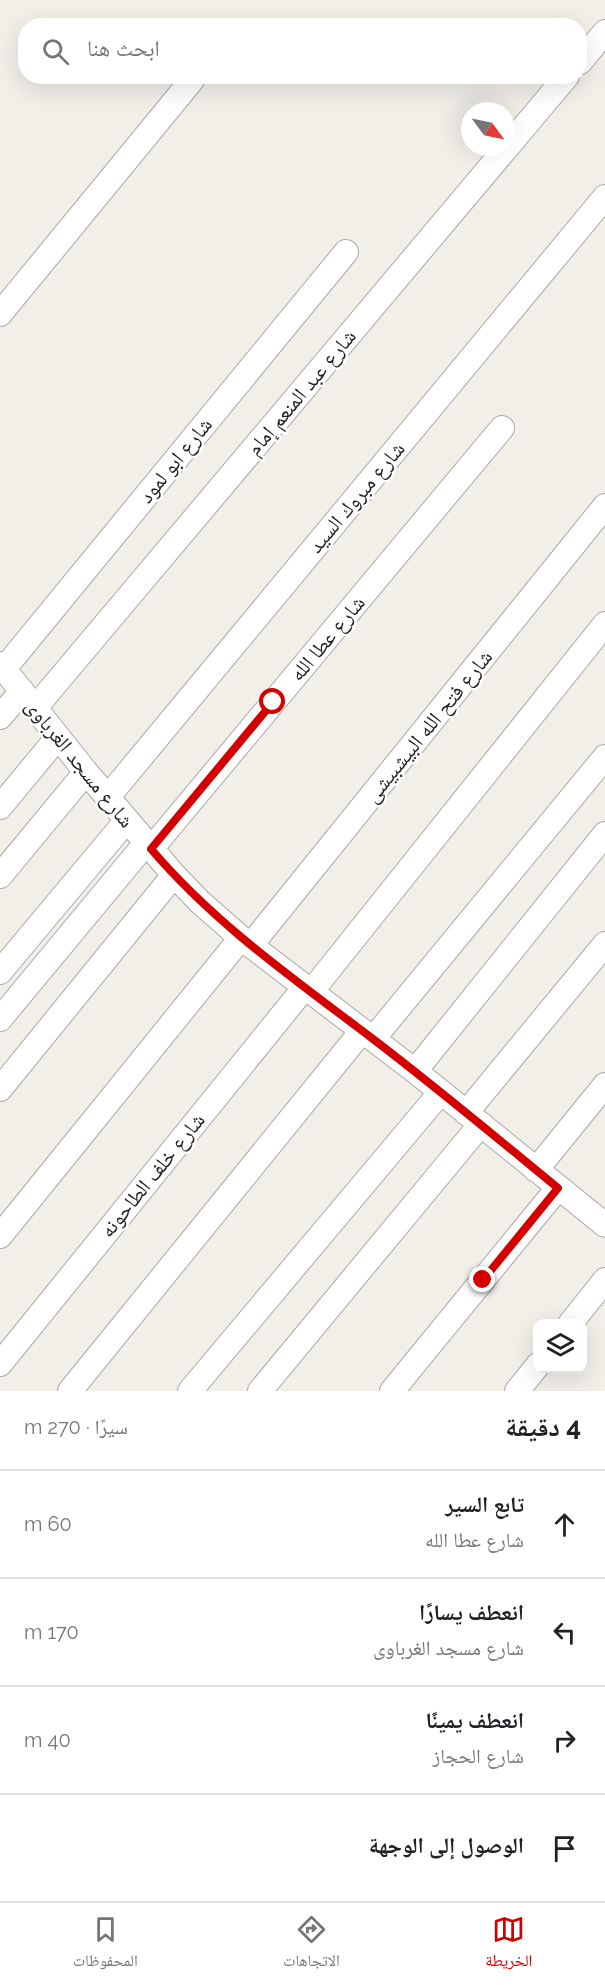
<!DOCTYPE html>
<html lang="ar">
<head>
<meta charset="utf-8">
<style>
	:root { --surface:#fff; --page:#f6f6f6; --text:#202124; --muted:#757577; --line:#e0e0e0; --accent:#d40000 }
	body { margin:0; font-family:Raleway,"Noto Naskh Arabic",sans-serif; background:var(--page); color:var(--text); direction:rtl }
	.controls { position:absolute; right:18px; bottom:18px; display:grid; overflow:hidden; border-radius:12px; box-shadow:0 6px 24px #0002 }
	.controls button { width:54px; height:54px; display:grid; place-items:center; padding:0; border:0; border-bottom:2px solid var(--line); background:var(--surface); color:var(--text); font:30px sans-serif }
	.compass { position:absolute; left:461px; top:102px; width:54px; height:54px; border-radius:50%; background:var(--surface); box-shadow:0 6px 24px #0002; rotate:123deg }
	.stop { position:absolute; width:18px; height:18px; margin:-14px; border:4px solid #d40000; border-radius:50%; background:#fff }
	.stop.end { background:#d40000; border-color:#fff; box-shadow:0 2px 6px #0008 }
	.list { margin:0; padding:0; list-style:none }
	h2 { display:flex; justify-content:space-between; align-items:center; height:78px; margin:0; padding:0 24px; font-size:26px }
	h2 small { font-size:20px; font-weight:400; color:var(--muted) }
	.list li { display:grid; grid-template-columns:39px 1fr auto; gap:18px; align-items:center; box-sizing:border-box; height:108px; padding:0 24px; border-top:2px solid var(--line) }
	.list b { display:block; font-size:22px; white-space:nowrap }
	.list p { margin:0; font-size:20px; white-space:nowrap; color:var(--muted) }
	.list em { font-size:20px; font-style:normal; color:var(--muted) }
	.icon { flex:none; width:33px; height:33px; fill:none; stroke:currentColor; stroke-width:2; stroke-linecap:round; stroke-linejoin:round }
	.map { position:relative; flex:none; width:605px; height:1391px; overflow:hidden; direction:ltr }
	.search { position:absolute; background:var(--surface); box-shadow:0 6px 24px #0002; left:18px; right:18px; top:18px; height:66px; display:flex; align-items:center; gap:15px; box-sizing:border-box; padding:0 21px; border-radius:24px; color:var(--muted); font-size:22px }
	.sheet { height:510px; background:var(--surface) }
	nav { display:flex; justify-content:space-around; align-items:center; box-sizing:border-box; height:84px; border-top:2px solid var(--line); background:var(--surface); font-size:16px; color:var(--muted) }
	nav a { display:grid; justify-items:center; gap:3px }
	nav .on { color:var(--accent) }
	.map>svg:first-child { display:block }
	.lines { fill:none; stroke-linecap:round; stroke-linejoin:round }
	.street-casing { stroke:#a9a9a9; stroke-width:26 }
	.street { stroke:#fff; stroke-width:24 }
	.route { stroke:#d40000; stroke-width:8 }
	.labels { text-anchor:middle; dominant-baseline:central; stroke-width:5; stroke-linejoin:round; paint-order:stroke }
	.street-label { font-size:21px; fill:#222; stroke:#fff }
</style>
</head>
<body>
<div class="map">
<svg width="605" height="1391" viewBox="0 0 605 1391">
	<rect width="100%" height="100%" fill="#f2efe9"/>
	<g class="lines">
		<defs>
			<path id="street" d="M580,62l25,-30
				M0,314l192,-234
				M0,664l86,108 88,103 26,27 41,36 174,133 190,154
				M4,669l342,-417
				M35,708l532,-632
				M0,717l22,-26
				M107,798l498,-601
				M0,807l58,-70
				M151,849l351,-421
				M0,876l86,-104
				M251,945l354,-439
				M0,972l127,-152
				M311,992l294,-368
				M0,1019l146,-176
				M373,1039l232,-282
				M415,1071l190,-237
				M0,1089l174,-214
				M466,1113l139,-169
				M536,1170l69,-85
				M0,1236l241,-298
				M570,1324l35,-44
				M0,1364l305,-377
				M70,1391l292,-360
				M190,1391l251,-299
				M260,1391l221,-267
				M392,1391l166,-203
				M517,1391l21,-26"/>
		</defs>
		<!-- street casing -->
		<use href="#street" class="street-casing"/>
		<!-- street -->
		<use href="#street" class="street"/>
	</g>
	<g class="lines">
		<!-- route -->
		<path class="route" d="M273,702l-122,147c64,75 143,130 222,190 63,48 124,99 185,149l-75,92"/>
	</g>
	<g class="labels">
		<!-- street labels -->
		<g class="street-label">
			<text transform="translate(301 392) rotate(-50)">شارع عبد المنعم إمام</text>
			<text transform="translate(175 460) rotate(-51)">شارع ابو لمود</text>
			<text transform="translate(356 497) rotate(-50)">شارع مبروك السيد</text>
			<text transform="translate(327 638) rotate(-50)">شارع عطا الله</text>
			<text transform="translate(428 726) rotate(-51)">شارع فتح الله البيشبيشى</text>
			<text transform="translate(80 763) rotate(51)">شارع مسجد الغرباوى</text>
			<text transform="translate(152 1175) rotate(-51)">شارع خلف الطاحونه</text>
		</g>
	</g>
</svg>
<div class="controls">
<button><svg class="icon" aria-label="layers" viewBox="0 0 24 24"><path d="M12 4l9 5-9 5-9-5zM3 14l9 5 9-5"/></svg></button>
</div>
<svg class="compass" viewBox="-18 -18 36 36"><path d="M0-13l5 13h-10z" fill="#e53935"/><path d="M0 13l5-13h-10z" fill="#757577"/></svg>
<div class="stop" style="left:273px;top:702px"></div>
<div class="stop end" style="left:483px;top:1280px"></div>
<div class="search"><svg class="icon" aria-label="search" viewBox="0 0 24 24"><circle cx="10" cy="10" r="6"/><path d="M15 15l6 6"/></svg>ابحث هنا</div>
</div>
<section class="sheet">
<h2>4 دقيقة<small>سيرًا · 270 m</small></h2>
<ul class="list">
<li><svg class="icon" aria-label="ahead" viewBox="0 0 24 24"><path d="M12 20V5M6 11l6-6 6 6"/></svg><div><b>تابع السير</b><p>شارع عطا الله</p></div><em>60 m</em></li>
<li><svg class="icon" aria-label="left" viewBox="0 0 24 24"><path d="M17 20v-9H6M10 6l-5 5 5 5"/></svg><div><b>انعطف يسارًا</b><p>شارع مسجد الغرباوى</p></div><em>170 m</em></li>
<li><svg class="icon" aria-label="right" viewBox="0 0 24 24"><path d="M7 20v-9h11M14 6l5 5-5 5"/></svg><div><b>انعطف يمينًا</b><p>شارع الحجاز</p></div><em>40 m</em></li>
<li><svg class="icon" aria-label="arrive" viewBox="0 0 24 24"><path d="M6 21V4h12l-3 4 3 4H6"/></svg><div><b>الوصول إلى الوجهة</b></div></li>
</ul>
</section>
<nav>
<a class="on"><svg class="icon" aria-label="map" viewBox="0 0 24 24"><path d="M3 6l6-2 6 2 6-2v14l-6 2-6-2-6 2zM9 4v14M15 6v14"/></svg>الخريطة</a>
<a><svg class="icon" aria-label="directions" viewBox="0 0 24 24"><path d="M12 3l9 9-9 9-9-9zM9 14v-3h6M13 9l2 2-2 2"/></svg>الاتجاهات</a>
<a><svg class="icon" aria-label="saved" viewBox="0 0 24 24"><path d="M7 4h10v16l-5-4-5 4z"/></svg>المحفوظات</a>
</nav>
</body>
</html>
